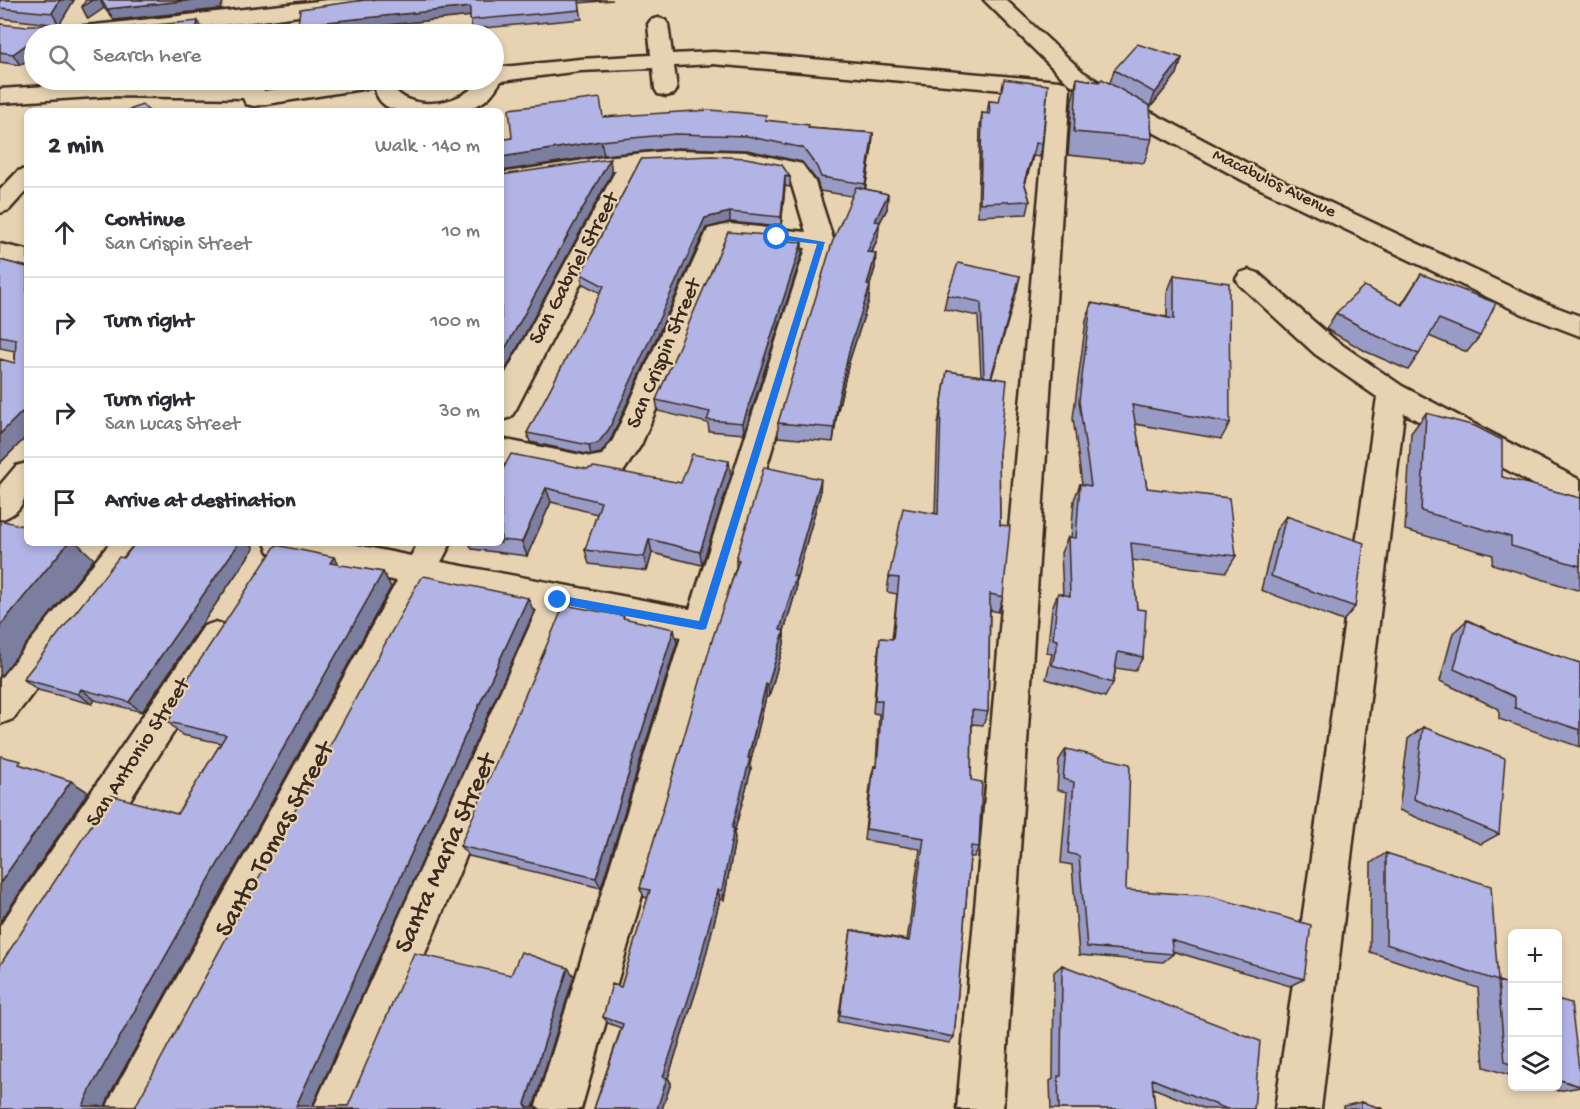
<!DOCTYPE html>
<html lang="en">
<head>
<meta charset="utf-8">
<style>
	:root { --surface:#fff; --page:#f7f7f7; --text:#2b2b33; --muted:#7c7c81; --line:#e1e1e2 }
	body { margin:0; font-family:"Gochi Hand",sans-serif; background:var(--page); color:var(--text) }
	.controls { position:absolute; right:18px; bottom:18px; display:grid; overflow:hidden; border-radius:9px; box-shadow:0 3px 9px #0003 }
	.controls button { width:54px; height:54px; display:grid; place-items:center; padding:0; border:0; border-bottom:2px solid var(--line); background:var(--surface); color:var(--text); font:30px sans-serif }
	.stop { position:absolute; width:18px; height:18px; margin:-14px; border:4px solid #1a73e8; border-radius:50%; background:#fff }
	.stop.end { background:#1a73e8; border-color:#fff; box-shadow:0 2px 6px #0008 }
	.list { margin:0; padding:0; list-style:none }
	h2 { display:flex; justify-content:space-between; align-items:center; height:78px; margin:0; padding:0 24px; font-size:26px }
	h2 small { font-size:20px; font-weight:400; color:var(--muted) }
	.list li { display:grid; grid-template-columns:39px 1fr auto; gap:18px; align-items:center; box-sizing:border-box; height:90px; padding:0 24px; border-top:2px solid var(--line) }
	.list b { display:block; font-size:22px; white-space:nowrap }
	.list p { margin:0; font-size:20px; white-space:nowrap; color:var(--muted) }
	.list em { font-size:20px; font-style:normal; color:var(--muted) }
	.icon { flex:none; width:33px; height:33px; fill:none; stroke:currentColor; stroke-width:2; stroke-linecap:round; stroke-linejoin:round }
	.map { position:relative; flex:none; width:1580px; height:1109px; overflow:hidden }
	.search { position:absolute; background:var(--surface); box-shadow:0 3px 9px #0003; left:24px; top:24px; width:480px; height:66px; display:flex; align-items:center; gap:15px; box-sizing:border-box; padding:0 21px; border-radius:33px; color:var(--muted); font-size:22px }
	.panel { position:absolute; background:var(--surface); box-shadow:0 3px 9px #0003; left:24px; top:108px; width:480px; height:438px; border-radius:9px }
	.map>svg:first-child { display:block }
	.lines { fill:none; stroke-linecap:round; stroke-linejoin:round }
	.minor-casing { stroke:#3b2a1e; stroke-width:5 }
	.minor { fill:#e7d3b2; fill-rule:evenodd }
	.wall { fill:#989bc5; stroke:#3b2a1e; stroke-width:1.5 }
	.shaded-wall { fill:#7c7ea0; stroke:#3b2a1e; stroke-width:1.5 }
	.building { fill:#b1b4e5; stroke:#3b2a1e; stroke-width:1.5 }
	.route { fill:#1a73e8 }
	.labels { text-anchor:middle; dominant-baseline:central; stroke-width:4.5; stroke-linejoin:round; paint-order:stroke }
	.far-street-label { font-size:18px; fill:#3b2a1e; stroke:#e7d3b2 }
	.street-label { font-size:22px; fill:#3b2a1e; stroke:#e7d3b2 }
	.near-street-label { font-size:27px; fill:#3b2a1e; stroke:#e7d3b2 }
</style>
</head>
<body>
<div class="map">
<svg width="1580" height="1109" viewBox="0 0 1580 1109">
	<rect width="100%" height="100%" fill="#e7d3b2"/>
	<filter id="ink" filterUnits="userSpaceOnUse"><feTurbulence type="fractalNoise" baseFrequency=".0167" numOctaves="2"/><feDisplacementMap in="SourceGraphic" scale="12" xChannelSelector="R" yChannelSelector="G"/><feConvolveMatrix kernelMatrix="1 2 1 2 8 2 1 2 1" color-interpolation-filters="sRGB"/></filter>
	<g filter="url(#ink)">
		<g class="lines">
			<defs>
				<path id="minor" d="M328,0h55l-3,4 -7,2 -112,15 -137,13h-68l3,-4 7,-2z
					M984,0h22l77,72 45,28 134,71 283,132 35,13v20l-55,-21 -281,-134 -132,-71 -45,-28z
					M658,18l7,2 3,4 4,30 41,-2 54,3 292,26 8,2 3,5 -67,1021h-46l91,-1015 -335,-30 -39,2 3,23 -3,5 -8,2 -8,-2 -3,-5 -2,-21 -73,3 -79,10c-7,11 -13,20 -26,25 -16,7 -69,9 -85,2 -8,-3 -15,-12 -15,-21l-121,19 -8,-2 -3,-6 -135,-2 -108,7v-14l108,-7 146,3 8,2 2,4 72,-11h61v12c21,21 68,10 83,-12h14v-12l86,-9 71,-4 -3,-31 3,-4z
					M677,150l70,2 55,12 13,18 19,60 -115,384 -138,483h-46l146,-472 -113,-21 -209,493h-46l224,-499 -109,-23 -274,522h-48l7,-16 284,-512 -116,-25 -12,-4 -4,-9h82l64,13 7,-13h33l-10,19 249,47 116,-361 -79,-7 -86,204 -18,27 -32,9 -90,-18v-24l90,18 11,-2 11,-15 95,-211 22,-5 76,8 -15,-50 -8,-9 -36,-7 -34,-2 -72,3 -125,242 -5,8 -10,3v-38l115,-212 -115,17v-14l103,-16z
					M27,169v21l-18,20 -9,3v-23l18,-19z
					M0,244l27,6v16l-27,-6z
					M1249,270l9,3 77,67 67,46 178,94v27l-11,-3 -165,-91 -83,696h-46l102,-712 -62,-43 -75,-69 -4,-6 4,-6z
					M27,463c0,26 3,47 -27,57v-35l16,-19z
					M110,543h35l-4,9 -128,167 -13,5v-45z
					M216,622l12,4 5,11 -5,11 -213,330 -15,6v-58l204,-300z"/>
			</defs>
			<!-- minor casing -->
			<use href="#minor" class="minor-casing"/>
			<!-- minor -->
			<use href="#minor" class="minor"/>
		</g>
		<!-- wall -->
		<path class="wall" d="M0,0h74l-15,25 -59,-7z
			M86,0h138l-4,9 -106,11 -10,-12 -16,11 -6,-12z
			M365,0h248l-34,3 3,16 -110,10 -2,-13 -168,18z
			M0,24l34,10v22l-14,9 -20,-3z
			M1182,58l-5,16 -27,34 2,31 -8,24 -76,-8 4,-54 5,-23 22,4 11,1 4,-13z
			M989,101l10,1 43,42 -3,13 -6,-1 -8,28 5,17 -3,13 -49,2 2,-90 2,-13 5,1z
			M603,117l163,3 43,8 64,5 -1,14 -7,42 23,5 -1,15 -8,15 -1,13 -6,16 3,15 -5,17 -1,15 -20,62 -12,52 -4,28 -55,-5v-14l74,-227 -32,-5 -3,-10 -15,-19 -55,-12 -70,-2 -73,7 -103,16v-31l11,-2z
			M641,159l149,18v10l-5,-1 -4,41 -51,-5 -24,6 -95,211 -10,14 -10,2 -61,-13 -3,-9 74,-140 -18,-9 -2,-10z
			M779,240l23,14 -58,180 -35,-3 -1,-8 -50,-12 -2,-11z
			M0,260l27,7v169l-27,27 15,-100v-12l-15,-3z
			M1421,274l59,62 -13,16 -38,-16 -10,18 -11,16 -41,-18 -41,-23 10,-16 65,-8z
			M1174,275l56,148 -9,16 -86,-15 12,64 89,68 -10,16 -94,-12 5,49 6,48 -8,14 -19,-3 -3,15 -8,14 -59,-18 6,-25 -5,-1 5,-45 6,-15 5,1 -2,-41 7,-16 3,1 3,-38 6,-16h2l-9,-66 13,-97 5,-18 76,14v-24z
			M1020,276l-29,101 8,77 1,71 3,72 -5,15 -8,-2 -2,102 -5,13 -11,-1 -1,56 8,67 -5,10h-4l-16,180 -5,6 -111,-21 13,-92 56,10 13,-91 -56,-9 7,-62 3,-12h2l3,-52 -6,-1 5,-61 2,-14 12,1 5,-45 -10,-2 2,-15 46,-64 3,-89 9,-53 34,5 -3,-60 -34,-7 3,-14z
			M1426,413l76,64 78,21v90l-3,2 -85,-26 1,-9 -88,-25 6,-97z
			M587,469l94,14 50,-7 -29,89 -50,-12 -5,18 -58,-7 -4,-14 12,-36 -46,-12 -24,54 -55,-7 -3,-6h32v-70z
			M820,494l-24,86v11l-12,40v13l-15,53h-3l-16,67 1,6 -17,63 1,5 -11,62 -4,-1 -21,83 -31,96 3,5 -9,26h-68l27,-81 -13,-5 -5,-6 18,-30 27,-89 -4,-1 -4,-9 96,-321v-8z
			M1286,516l69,91 -12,14 -82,-31 15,-60z
			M135,543h115l4,5 -112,164 -47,-12 -3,4 -54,-14 -15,-11z
			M339,565l44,7 8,15 -280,505 -6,14 30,1 399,-495 -221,494h35l163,-131 63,1 -41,131h4l3,2h-540l221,-366 -39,-8 -14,-13 5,-7 -6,-5z
			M1467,620l48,22 65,21v84l-81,-28v-10l-59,-28 13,-48z
			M677,642l-76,246 -132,-32 -9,-10z
			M1423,727l76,107 -18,10 -82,-34 9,-71z
			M1066,749l60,141 178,89 -14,7 -118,-35 1,3 -10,8 -84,-7 -7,-90 -11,-2 6,-71 -10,-2 2,-30z
			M1386,853l112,128 14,4v91l-28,-9 -6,-79 -108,-36 1,-89z
			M1062,965l192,144h-49l-52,-21 2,21h-104l-1,-28 3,-2 1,-107z
			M1557,1079l23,7v1l-22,4 -14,-5h13z
			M1361,1102l23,7h-40v-3z"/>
		<!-- shaded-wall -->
		<path class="shaded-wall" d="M60,0h14l-15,25 -7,-12z
			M92,0h8l4,8 -16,11 -6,-12z
			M193,0h31l-4,9 -106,11 -7,-11z
			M470,7l2,9 -170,18 -4,-9z
			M198,21l4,8 -1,5h-6z
			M56,25l6,9h-21z
			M34,39v17l-14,9 -7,-11z
			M1182,58l-5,16 -28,35 6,-16z
			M873,133l-1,14 -8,51 1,-14z
			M601,141l3,14 -103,16v-14z
			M1036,143l-3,13 -11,39 2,-13z
			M610,159l2,14 -111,205v-22z
			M785,176v10l-4,41v-10z
			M888,194l-1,15 -8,15 -1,13 -12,30 1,-15 8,-31z
			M730,212v10l-24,6 -95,211 -10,14 -10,2 -2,-10 116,-227z
			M802,242v12l-58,180 -1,-11z
			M876,253l-1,15 -8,26 3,-8 -1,14 -20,62 -12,52 -4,28 5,-42 12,-53z
			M1020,276l-3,14 -30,104 3,-14z
			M22,412l5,5v19l-27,27v-29z
			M729,461l2,15 -29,89 -2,-13z
			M821,479l-1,15 -24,86v11l-16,52v-13l13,-54z
			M546,488l5,14 -24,54 -5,-14z
			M649,539l3,14 -5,18 -3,-14z
			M68,543h9l17,16 -94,118v-51z
			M239,543h11l4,5 -112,164 -13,-10z
			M334,557l10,15 -14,-9z
			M383,572l8,15 -280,505 -7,17 -21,-3 8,-18z
			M528,598l6,14 -223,497 -15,-3z
			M674,629l3,13 -76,246 -5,-10z
			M784,631v13l-15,53 -1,-12z
			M766,684v13l-16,67 1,6 -17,63 1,5 -11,62 -2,-10 10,-62z
			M81,689l14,11 -3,4 -14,-10z
			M71,781l17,11 -88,130v-39z
			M718,890l2,9 -21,83 -31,96 3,5 -9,26h-5l6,-32z
			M568,968l6,8 -41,132 -6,-1 -2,-3z"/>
		<!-- building -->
		<path class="building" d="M0,0h60l-8,13 -52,-5z
			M86,0h6l-10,7z
			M101,0h92l-86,9z
			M365,0h214l1,10 -110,10v-13l-172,18 2,-16z
			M198,21l-3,13h-69l-5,-6z
			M0,24l27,3 2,-2h27l-15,9h-7v5l-21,15 -13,-2z
			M1137,44l45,14 -27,35 -41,-23z
			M1077,78l22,4 3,-3 48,27 2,33 -78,-7z
			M1004,79l44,6 -6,59 -6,-1 -12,39 6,19 -50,2 2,-90 8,1 -1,-13 10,1z
			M600,98l3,19 107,-7 56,5 -1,5 44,5 -1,3 65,5 -8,51 -44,-7 -4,-10 -14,-19 -56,-12 -72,-2 -74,7 -100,16v-17l11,-2 -3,-29z
			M142,105l7,6h-22z
			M712,156l34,2 36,7 8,12 -5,-1 -4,41 -51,-5 -25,6 -96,211 -11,14 -9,2 -62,-12 77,-147 -23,-12 60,-115z
			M610,159l-109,197v-181z
			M856,187l32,7 -13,27 5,1 -13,30 9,1 -9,32 3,1 -20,61 -12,53 -4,28 -56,-5 54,-180z
			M728,232l51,4 -1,4 24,2 -59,181 -36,-3 3,-8 -54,-12z
			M0,260l27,7v143l-3,2h-2l-22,22v-75l15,4 1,-24 -16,-3z
			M958,263l62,13 -29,101h-7l-3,-75 -34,-7z
			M1421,274l75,29 -16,33 -41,-17 -20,35 -42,-18 -41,-23 28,-27 38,19z
			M1174,275l55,8 1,140 -98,-18 15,83 82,10 7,58 -105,-13 6,66 9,1 -3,47 -25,-5 -5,31 -61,-18 6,-25 -5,-1 5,-46 12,3 -2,-59 8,1 4,-54 11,2 -12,-85 12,-98 83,16z
			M947,371l60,9 -8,74 1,71 10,1 -7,71 -13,-3 -2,118 -16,-2 -1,70 11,2 -3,65 -8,-1 -17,191 -114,-22 11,-85 58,11 15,-103 -58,-9 8,-63 3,1 5,-67h-7l5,-62 13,1 6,-61 -10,-1 14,-69 35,6 3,-106z
			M1426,413l49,13 27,14v37l78,21v68l-69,-20v-9l-90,-26z
			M511,454l76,15 7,-2 87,16 11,-29 37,7 -29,91 -51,-13 -5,18 -59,-7 16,-48 -55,-14 -24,54 -21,-2v-67z
			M764,467l57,12 -28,97h3l-16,54 4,1 -16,54 -2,-1 -18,74h2l-18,70h2l-12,62h-4l-22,85 -33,102 4,1 -10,31h-63l29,-85 -20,-7 9,-33 9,3 29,-97 -10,-2 73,-251 26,-77 -3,-1z
			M1286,516l78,27 -9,64 -84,-31z
			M0,520l27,7v16h41l-68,83z
			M135,543h104l-110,159 -48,-13 -3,5 -55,-15 96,-122 5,1z
			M276,545l58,12 -4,6 53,9 -292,516 -8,18 52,1 285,-528 4,-3 104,22 -232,508h52l66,-153 97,22 10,-23 47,16 -43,136 2,3h10l-1,2h-536v-144l111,-170 66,19 49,-79 -58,-13 6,-10 -7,-2z
			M564,605l60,11 -1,2 51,11 -78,249 -136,-32z
			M1467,620l48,22 65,21v67l-65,-22v-11l-61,-28z
			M1423,727l82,31 -6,76 -85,-35z
			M1066,749l64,15 -4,126 84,6 101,29 -7,54 -133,-39 2,14 -86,-7 -8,-91 -11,-3 6,-71 -11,-3z
			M0,756l21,5 -2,3 52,17 -71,102z
			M1386,853l105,33 7,95 -112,-37z
			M1062,965l198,76 -6,68h-27l-75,-30 3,30h-96l-1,-33h3z
			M1498,981l14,4v80l-7,-3z
			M1557,999l14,4 9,74v9l-23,-7z
			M1361,1102l23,7h-23z"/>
	</g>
	<!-- route -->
	<path class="route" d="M777,234l48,8 -119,387 -4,1 -147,-27v-6l3,-2 141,26 118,-377 -43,-5 -1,-2z"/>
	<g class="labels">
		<!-- far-street labels -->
		<g class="far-street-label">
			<text transform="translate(1274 184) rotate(26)">Macabulos Avenue</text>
		</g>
		<!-- street labels -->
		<g class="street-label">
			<text transform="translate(575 269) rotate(-62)">San Gabriel Street</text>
			<text transform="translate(665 354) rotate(-67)">San Crispin Street</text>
			<text transform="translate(139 753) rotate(-57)">San Antonio Street</text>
		</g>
		<!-- near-street labels -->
		<g class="near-street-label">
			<text transform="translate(276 840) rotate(-61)">Santo Tomas Street</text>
			<text transform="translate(447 854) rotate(-66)">Santa Maria Street</text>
		</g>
	</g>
</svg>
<div class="controls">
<button>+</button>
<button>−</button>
<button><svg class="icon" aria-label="layers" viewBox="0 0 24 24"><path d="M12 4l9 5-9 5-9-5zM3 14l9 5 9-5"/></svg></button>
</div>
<div class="stop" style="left:777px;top:237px"></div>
<div class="stop end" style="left:558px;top:600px"></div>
<div class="search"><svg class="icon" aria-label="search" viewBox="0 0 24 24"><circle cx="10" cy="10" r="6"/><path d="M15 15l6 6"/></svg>Search here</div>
<section class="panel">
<h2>2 min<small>Walk · 140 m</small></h2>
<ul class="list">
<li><svg class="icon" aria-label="ahead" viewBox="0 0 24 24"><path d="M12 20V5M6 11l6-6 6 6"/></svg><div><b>Continue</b><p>San Crispin Street</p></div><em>10 m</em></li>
<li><svg class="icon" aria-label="right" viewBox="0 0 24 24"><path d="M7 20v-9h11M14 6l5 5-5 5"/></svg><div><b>Turn right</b></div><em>100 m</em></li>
<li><svg class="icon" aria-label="right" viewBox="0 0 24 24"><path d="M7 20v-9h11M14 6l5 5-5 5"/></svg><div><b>Turn right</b><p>San Lucas Street</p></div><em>30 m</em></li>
<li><svg class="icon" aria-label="arrive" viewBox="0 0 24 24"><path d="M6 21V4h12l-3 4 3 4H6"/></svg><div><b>Arrive at destination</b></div></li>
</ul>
</section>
</div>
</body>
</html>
